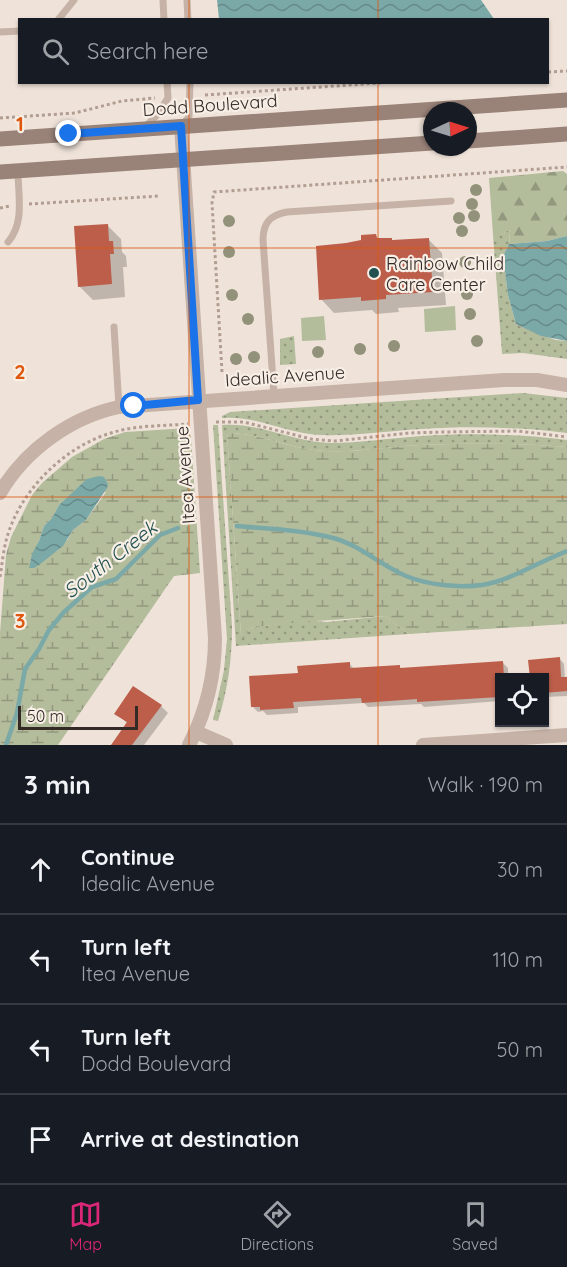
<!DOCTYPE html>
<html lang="en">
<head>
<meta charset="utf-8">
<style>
	:root { --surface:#171b24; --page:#20242c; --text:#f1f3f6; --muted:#9ea1a6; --line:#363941; --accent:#db2777 }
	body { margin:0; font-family:Quicksand,sans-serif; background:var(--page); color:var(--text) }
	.controls { position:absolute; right:18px; bottom:18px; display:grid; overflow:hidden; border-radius:0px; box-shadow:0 2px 4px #0004 }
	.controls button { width:54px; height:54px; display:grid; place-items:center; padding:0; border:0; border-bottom:2px solid var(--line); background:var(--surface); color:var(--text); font:30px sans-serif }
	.compass { position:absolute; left:423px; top:102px; width:54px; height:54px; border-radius:50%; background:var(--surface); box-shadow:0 2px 4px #0004; rotate:86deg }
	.scale { position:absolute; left:18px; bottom:15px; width:120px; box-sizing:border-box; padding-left:6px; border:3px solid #332927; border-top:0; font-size:16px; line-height:21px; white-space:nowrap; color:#332927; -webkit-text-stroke:4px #f7eee5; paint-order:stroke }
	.stop { position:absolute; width:18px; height:18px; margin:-14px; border:4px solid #1a73e8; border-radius:50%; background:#fff }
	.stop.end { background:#1a73e8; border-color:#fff; box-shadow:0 2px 6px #0008 }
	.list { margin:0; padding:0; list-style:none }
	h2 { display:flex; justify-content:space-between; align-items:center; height:78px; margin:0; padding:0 24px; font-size:26px }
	h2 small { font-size:20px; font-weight:400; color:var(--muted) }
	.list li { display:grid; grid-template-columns:39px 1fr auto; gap:18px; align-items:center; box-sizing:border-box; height:90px; padding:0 24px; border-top:2px solid var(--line) }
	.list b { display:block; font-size:22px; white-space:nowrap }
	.list p { margin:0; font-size:20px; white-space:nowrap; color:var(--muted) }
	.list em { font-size:20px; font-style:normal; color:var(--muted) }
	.icon { flex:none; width:33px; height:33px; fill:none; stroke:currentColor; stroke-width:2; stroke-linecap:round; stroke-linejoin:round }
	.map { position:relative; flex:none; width:567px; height:745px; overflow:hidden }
	.search { position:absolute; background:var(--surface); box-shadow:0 2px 4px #0004; left:18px; right:18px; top:18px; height:66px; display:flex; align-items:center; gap:15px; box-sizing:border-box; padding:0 21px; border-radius:0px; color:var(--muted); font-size:22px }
	.sheet { height:438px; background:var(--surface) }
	nav { display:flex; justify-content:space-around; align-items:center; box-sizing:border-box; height:84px; border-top:2px solid var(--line); background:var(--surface); font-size:16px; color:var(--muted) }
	nav a { display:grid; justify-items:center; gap:3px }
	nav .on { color:var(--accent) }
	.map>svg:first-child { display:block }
	.grass { fill:url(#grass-dots) }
	.forest { fill:url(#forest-firs) }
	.wetland { fill:url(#wetland-marsh); fill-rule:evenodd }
	.green { fill:#b3bc9b }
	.water { fill:url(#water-waves) }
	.shadow { fill:#0003 }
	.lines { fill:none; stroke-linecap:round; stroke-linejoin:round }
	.stream { stroke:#7ba9a8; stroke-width:4.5 }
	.building { fill:#bc5e4a }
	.path { stroke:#b19d91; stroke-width:3; stroke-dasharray:3 3; stroke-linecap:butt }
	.lane { stroke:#c6b2a6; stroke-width:7 }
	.street { stroke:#c6b2a6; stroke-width:14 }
	.secondary { stroke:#998278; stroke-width:15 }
	.tree { fill:#92927a }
	.route { stroke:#1a73e8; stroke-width:8 }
	.grid { fill:none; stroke:#df570d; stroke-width:1.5; stroke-opacity:0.55 }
	.poi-dot { fill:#205050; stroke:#f7eee5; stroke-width:2 }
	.labels { text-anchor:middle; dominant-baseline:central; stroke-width:4.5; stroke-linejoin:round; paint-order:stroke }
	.street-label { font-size:18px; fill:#332927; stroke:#f7eee5 }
	.poi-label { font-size:18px; fill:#332927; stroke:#f7eee5; text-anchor:start }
	.water-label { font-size:20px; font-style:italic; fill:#205050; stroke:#f7eee5 }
	.grid-label { font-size:20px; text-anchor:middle; font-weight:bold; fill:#df570d; stroke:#f7eee5; stroke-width:4.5; stroke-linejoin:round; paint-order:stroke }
</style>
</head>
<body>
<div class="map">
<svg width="567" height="745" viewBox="0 0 567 745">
	<defs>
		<pattern id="grass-dots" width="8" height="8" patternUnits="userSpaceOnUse" patternTransform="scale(1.5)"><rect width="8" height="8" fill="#b3bc9b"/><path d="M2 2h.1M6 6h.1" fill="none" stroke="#92997e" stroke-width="1.8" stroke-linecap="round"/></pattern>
		<pattern id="forest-firs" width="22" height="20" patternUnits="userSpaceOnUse" patternTransform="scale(1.5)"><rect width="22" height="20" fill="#b3bc9b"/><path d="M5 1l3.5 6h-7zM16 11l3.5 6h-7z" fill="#92997e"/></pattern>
		<pattern id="wetland-marsh" width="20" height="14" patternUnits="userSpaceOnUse" patternTransform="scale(1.5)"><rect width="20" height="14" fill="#b3bc9b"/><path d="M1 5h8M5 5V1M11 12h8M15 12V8" fill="none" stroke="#92997e"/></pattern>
		<pattern id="water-waves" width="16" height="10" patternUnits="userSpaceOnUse" patternTransform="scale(1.5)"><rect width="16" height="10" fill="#7ba9a8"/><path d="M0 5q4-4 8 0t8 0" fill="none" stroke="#658a89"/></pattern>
	</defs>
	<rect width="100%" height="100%" fill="#efe3d9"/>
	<!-- grass -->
	<path class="grass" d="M508,230l2,2 -1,12 -6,12 5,39 8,29 39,16 12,1v18l-44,-6 -21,1 -9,-119h8z
		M294,336l2,28 -16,1v-26z
		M523,393l44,5v35c-48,-6 -98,-7 -146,-4 -33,2 -67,7 -101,6 -33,-1 -64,-20 -98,-17v-2l8,-4z
		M213,425h5l14,201c0,33 -4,63 -14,95l-5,-1 11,-50 3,-31z
		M222,425c37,-3 71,17 108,18 30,0 61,-5 91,-7 48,-3 98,-2 146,4v7c-48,-4 -98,-4 -146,-2 -32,1 -64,8 -96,6 -33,-1 -64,-18 -98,-18l14,202 3,2 7,-9 53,-8 23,2 58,-6 24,18 -173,12z"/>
	<!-- forest -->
	<path class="forest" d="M563,171l4,3v62l-20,5 -38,3 1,-12 -2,-2 -7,5h-8l-4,-57z"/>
	<!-- wetland -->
	<path class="wetland" d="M188,428l3,9 9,136 -26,3 -116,169h-58v-112l6,-78 5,-18 21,-42 10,-12 30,-26 32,-18 21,-7zM106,492l-20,28 -13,10 -5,9 -11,12 -27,11 9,-21 5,-15 8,-8 7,-13 14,-12z
		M227,433c34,0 64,17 98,18 32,2 64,-5 96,-6 48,-2 98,-2 146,2v177l-158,10 -24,-18c-45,4 -89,5 -134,12l-7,10 -3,-3z"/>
	<!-- green -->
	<path class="green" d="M455,306l1,24 -31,2 -1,-23z
		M324,316l2,24 -24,1 -1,-23z"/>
	<!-- water -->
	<path class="water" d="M217,0h264l13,19h-275z
		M567,236v105l-26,-5 -25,-12 -8,-29 -5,-39 6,-12 38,-3z
		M99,476l5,1 4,7 -1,4 -21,32 -13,10 -10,16 -24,19 -5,3h-5l3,-14 7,-13 5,-15 8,-8 7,-13 28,-26z"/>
	<!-- shadow -->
	<path class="shadow" d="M107,225l14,14 1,13 4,4 1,11h-4l2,30 -32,3 -13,-13z
		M375,235l5,5 13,1 35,-2 14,14 4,52 -48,3 1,4 -23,2 -4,-4 -38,3 -13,-14 42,-58z
		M559,658l5,6 1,16 2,-1v17l-23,1v-19z
		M503,663l5,5v10h-8v23l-76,6 -3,-3 -53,3 -4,-4 -66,4v6l-31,2 -4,-4 -5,1 -5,-5 46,-33 51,-10 4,5 45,-3 3,3z
		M161,706l7,7 -24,32h-31l15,-21 -12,-11z"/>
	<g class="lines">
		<!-- stream -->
		<path class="stream" d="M237,526c32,3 65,4 96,12 27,7 47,27 73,38 22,9 52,12 76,9 28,-4 58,-24 85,-34
			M6,745l11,-32 8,-44 14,-20 10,-19 15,-18 28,-25 24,-8 44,-44 18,-7"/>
	</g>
	<!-- building -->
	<path class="building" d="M108,224l1,17h4l1,13h-4l2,30 -34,3 -4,-61z
		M376,234l1,4h15v2l37,-2 4,54 -47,3v4l-25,2v-4l-42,3 -3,-54 30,-3 15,-3v-5z
		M560,657l1,20h6v14l-23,2v-15h-14l-2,-18z
		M503,661l1,17h-4v19l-83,5v-3l-55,4 -1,-5 -68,4 1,6 -34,2v-3h-9l-2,-31 49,-3 -1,-7 53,-4v6l50,-3v3z
		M133,686l29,19 -30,40h-21l16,-23 -13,-8z"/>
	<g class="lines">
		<!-- path -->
		<path class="path" d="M548,72l19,-1
			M205,95l188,-13
			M0,118l75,-5 47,-12 33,-3
			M29,204l130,-8
			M0,208l10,-2
			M222,372l-10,-169 2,-11 353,-25
			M216,422h28l67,17 24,2 74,-8 34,-1 75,-1 49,6
			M0,577c2,-12 3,-24 6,-36 12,-48 57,-94 105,-108 25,-8 52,-7 77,-9"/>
		<!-- lane -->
		<path class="lane" d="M163,0l1,20
			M187,0l1,20
			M58,20l16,-20
			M0,32l20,-1
			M183,124l6,-7 1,-35
			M146,126l11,-11 11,-17 -1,-16
			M8,242c17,-19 10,-47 10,-71
			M114,327l5,80
			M274,395l-11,-155c0,-17 7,-25 24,-28l164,-11"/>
		<!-- street -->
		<path class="street" d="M181,126l34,512c0,37 -9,74 -26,107
			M0,493c25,-43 71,-76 119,-86l385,-27h33l30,5
			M196,732l30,13
			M423,745l144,-10"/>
		<!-- secondary -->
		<path class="secondary" d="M0,139l567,-39
			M468,141l99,-7
			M0,172l432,-29"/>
	</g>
	<!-- trees -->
	<g class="tree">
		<circle cx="476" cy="190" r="6"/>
		<circle cx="472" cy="204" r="6"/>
		<circle cx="474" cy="216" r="6"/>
		<circle cx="459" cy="218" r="6"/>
		<circle cx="229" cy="221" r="6"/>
		<circle cx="462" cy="231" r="6"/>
		<circle cx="229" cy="252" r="6"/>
		<circle cx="465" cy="262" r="6"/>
		<circle cx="467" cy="294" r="6"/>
		<circle cx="232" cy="295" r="6"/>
		<circle cx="470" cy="314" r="6"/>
		<circle cx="248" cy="319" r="6"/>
		<circle cx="477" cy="341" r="6"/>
		<circle cx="394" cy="346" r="6"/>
		<circle cx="360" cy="349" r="6"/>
		<circle cx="318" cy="352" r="6"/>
		<circle cx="254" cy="357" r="6"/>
		<circle cx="236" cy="359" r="6"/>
	</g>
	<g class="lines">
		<!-- route -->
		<path class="route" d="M69,134l112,-8 17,274 -64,6"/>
	</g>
	<!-- grid -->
	<path class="grid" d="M189,0v20M378,0v20M189,82v663M378,82v663M0,248h567M0,497h567"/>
	<!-- markers -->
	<circle class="poi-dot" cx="374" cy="273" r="6"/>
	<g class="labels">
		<!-- street labels -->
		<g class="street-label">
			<text transform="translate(210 105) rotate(-4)">Dodd Boulevard</text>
			<text transform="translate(285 376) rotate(-4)">Idealic Avenue</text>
			<text transform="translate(185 475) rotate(-94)">Itea Avenue</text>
		</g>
		<!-- poi labels -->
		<g class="poi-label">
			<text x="386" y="263">Rainbow Child<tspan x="386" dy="21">Care Center</tspan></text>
		</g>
		<!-- water labels -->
		<g class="water-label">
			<text transform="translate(110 559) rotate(-38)">South Creek</text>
		</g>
	</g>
	<g class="grid-label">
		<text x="20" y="131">1</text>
		<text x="20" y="379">2</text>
		<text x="20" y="628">3</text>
	</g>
</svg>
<div class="controls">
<button><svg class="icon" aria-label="locate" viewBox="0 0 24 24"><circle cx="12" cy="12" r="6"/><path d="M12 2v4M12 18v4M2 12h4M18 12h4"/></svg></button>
</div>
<svg class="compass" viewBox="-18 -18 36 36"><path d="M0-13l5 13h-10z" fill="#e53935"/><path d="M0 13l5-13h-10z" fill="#9ea1a6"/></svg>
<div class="scale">50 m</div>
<div class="stop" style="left:134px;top:406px"></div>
<div class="stop end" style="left:69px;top:134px"></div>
<div class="search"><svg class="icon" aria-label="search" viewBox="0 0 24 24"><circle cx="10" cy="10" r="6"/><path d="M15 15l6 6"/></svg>Search here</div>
</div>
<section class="sheet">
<h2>3 min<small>Walk · 190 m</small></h2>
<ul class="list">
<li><svg class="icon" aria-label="ahead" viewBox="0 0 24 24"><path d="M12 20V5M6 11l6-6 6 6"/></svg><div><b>Continue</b><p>Idealic Avenue</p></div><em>30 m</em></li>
<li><svg class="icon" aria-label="left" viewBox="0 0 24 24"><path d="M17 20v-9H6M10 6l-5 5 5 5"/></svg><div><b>Turn left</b><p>Itea Avenue</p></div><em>110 m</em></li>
<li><svg class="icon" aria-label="left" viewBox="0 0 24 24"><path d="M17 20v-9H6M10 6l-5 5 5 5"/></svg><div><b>Turn left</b><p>Dodd Boulevard</p></div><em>50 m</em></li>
<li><svg class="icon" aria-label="arrive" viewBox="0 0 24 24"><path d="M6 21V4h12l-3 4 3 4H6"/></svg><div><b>Arrive at destination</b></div></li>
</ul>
</section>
<nav>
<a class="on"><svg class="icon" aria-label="map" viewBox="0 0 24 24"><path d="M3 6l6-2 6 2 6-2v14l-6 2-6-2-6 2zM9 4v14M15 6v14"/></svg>Map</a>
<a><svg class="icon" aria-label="directions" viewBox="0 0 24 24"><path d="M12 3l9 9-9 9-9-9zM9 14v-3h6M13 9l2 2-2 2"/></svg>Directions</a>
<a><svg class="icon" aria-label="saved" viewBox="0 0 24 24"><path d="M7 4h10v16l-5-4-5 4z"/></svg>Saved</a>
</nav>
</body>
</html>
